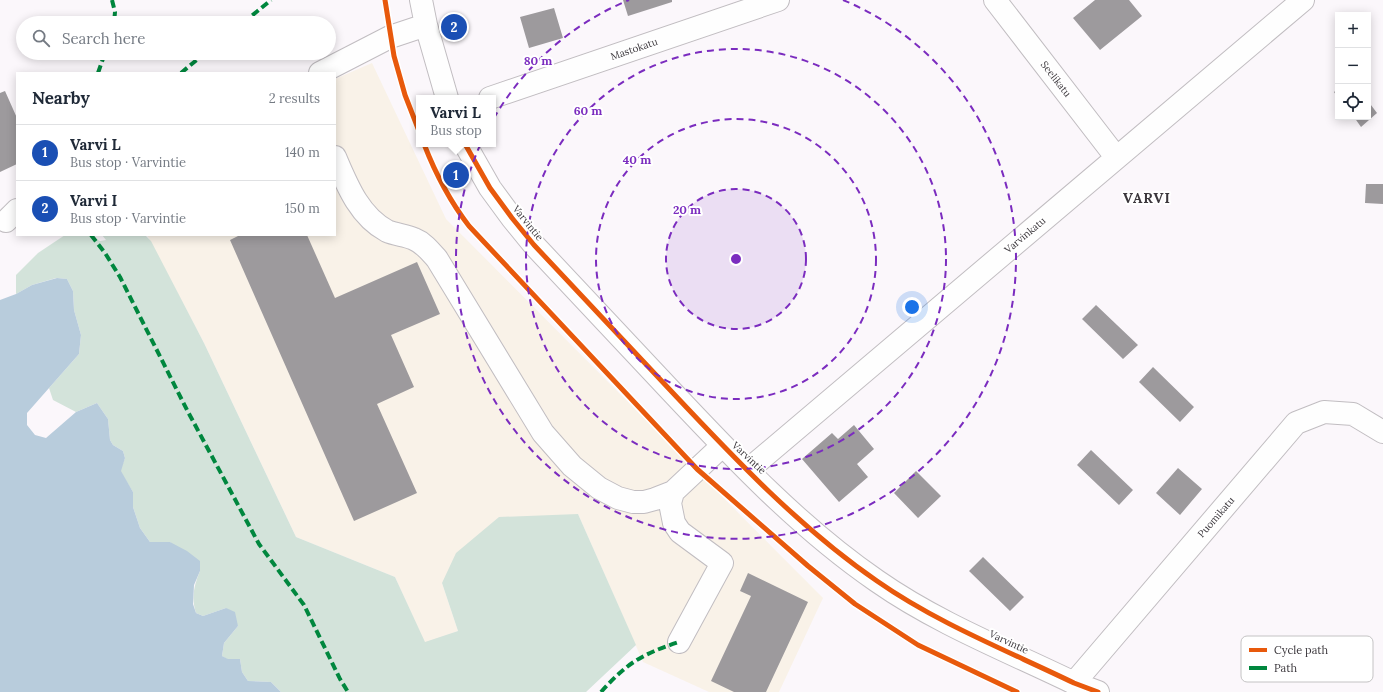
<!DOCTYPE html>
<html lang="en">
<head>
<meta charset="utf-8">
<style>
	:root { --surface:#fff; --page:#f2f2f3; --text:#1f2937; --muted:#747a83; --line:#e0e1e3; --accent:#db2777 }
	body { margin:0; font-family:Lora,serif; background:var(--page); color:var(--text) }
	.controls { position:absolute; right:12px; top:12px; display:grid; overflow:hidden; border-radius:0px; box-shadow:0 2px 10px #0003 }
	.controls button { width:36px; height:36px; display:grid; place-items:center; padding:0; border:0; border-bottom:1px solid var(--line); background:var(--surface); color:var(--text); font:20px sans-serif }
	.you { position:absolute; left:912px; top:307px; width:14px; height:14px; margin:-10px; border:3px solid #fff; border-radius:50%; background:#1a73e8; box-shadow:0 0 0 6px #1a73e833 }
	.badge { display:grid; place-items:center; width:26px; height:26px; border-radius:50%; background:var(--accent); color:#fff; font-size:13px; font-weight:700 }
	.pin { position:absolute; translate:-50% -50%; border:2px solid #fff; box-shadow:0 1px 4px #0006 }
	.popup { position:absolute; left:416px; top:95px; width:80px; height:52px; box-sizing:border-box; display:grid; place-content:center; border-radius:0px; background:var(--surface); filter:drop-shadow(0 1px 3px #0005); font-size:13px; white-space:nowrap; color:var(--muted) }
	.popup b { font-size:15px; color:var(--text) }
	.popup::after { content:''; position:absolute; left:50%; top:100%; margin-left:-8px; border:8px solid transparent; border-top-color:var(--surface) }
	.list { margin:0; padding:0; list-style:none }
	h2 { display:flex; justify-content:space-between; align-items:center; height:52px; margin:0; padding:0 16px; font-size:17px }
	h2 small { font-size:13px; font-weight:400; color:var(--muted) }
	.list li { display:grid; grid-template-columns:26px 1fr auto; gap:12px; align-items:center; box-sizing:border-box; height:56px; padding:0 16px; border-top:1px solid var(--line) }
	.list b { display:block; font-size:15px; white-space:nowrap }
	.list p { margin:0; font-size:13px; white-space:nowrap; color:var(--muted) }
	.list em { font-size:13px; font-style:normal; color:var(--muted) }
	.icon { flex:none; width:22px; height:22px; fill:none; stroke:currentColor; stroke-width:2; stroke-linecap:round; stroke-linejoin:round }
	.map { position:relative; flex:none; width:1383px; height:692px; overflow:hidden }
	.search { position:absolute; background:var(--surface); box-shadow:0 2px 10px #0003; left:16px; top:16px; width:320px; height:44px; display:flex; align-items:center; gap:10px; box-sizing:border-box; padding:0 14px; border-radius:22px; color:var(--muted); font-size:15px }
	.panel { position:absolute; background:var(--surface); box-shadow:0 2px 10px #0003; left:16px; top:72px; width:320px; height:164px; border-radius:0px }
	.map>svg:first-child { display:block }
	.industrial { fill:#f9f2e8 }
	.green { fill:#d3e3da }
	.water { fill:#b8ccdc }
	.building { fill:#9d9a9d }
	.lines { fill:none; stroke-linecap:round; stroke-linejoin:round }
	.minor-casing { stroke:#c1bdc1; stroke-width:24 }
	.minor { stroke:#fefefe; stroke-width:22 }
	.quiet { stroke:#00873e; stroke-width:4; stroke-dasharray:8 4; stroke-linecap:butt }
	.cycleway-casing { stroke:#fff; stroke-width:8 }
	.cycleway { stroke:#e8590c; stroke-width:5 }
	.ring { fill:none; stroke:#7b2cbf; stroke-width:2; stroke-dasharray:7 5 }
	.labels { text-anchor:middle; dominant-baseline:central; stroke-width:4; stroke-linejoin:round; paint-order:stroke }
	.street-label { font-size:10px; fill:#3b373c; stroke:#fff }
	.district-label { font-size:14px; font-weight:bold; letter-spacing:1px; fill:#3b373c; stroke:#fff }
	.key { fill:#fff; stroke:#c4c3c4; stroke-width:1 }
	.key-label { font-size:11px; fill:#3b373c }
	.centre { fill:#7b2cbf; stroke:#fff; stroke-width:2 }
	.ring-label { font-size:12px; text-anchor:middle; font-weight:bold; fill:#7b2cbf; stroke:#fff; stroke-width:4; stroke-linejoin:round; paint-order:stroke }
</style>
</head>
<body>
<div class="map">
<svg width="1383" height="692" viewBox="0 0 1383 692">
	<rect width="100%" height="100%" fill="#fbf7fb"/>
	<!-- industrial -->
	<path class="industrial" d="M372,63l74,156 377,379 -44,94h-70l-66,-30 -65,-148 -136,69 16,48 -33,12 -30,-66 -99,-40 -92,-194 -57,-108h188v-156z"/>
	<!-- green -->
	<path class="green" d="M65,235h23l12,6 6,-1 -4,-5h43l6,6 53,102 92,194 99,40 30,65 33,-11 -16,-48 14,-30 43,-36 79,-3 58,131 -50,47h-305l-10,-10 -23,-1 -6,-9 -2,-13h-13l-5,-3 2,-13 14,-17 -12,-18 -23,8 -7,-3c-5,-15 -2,-28 4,-42l-30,-29h-20l-10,-14 -7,-21v-15l-13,-21 5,-13 -2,-7 -10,-6 -3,-5 -2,-21 -11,-16 -21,9 -23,-12 -4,-12 30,-34 2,-19 -7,-25 -1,-19 -6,-12 -11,-1 -24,7 -16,9v-19l22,-22z"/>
	<!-- water -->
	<path class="water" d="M57,278l10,1 6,12 1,19 7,25 -2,19 -52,59v12l8,10 11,3 30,-26 21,-9 11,16 2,21 3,5 10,6 2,7 -4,13 12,21v15l7,21 10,14h20l17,9 13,10v10l-6,14 -1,19 3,9 7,3 23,-8 9,4 3,14 -14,17 -2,13 6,3h12l2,13 6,9 23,1 10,10h-281v-392l16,-6 16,-9z"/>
	<!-- building -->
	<path class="building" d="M623,0h49v2l-44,14z
		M1095,0h34l13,16 -42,34 -27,-32z
		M554,8l9,30 -34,10 -9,-31z
		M1338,89v9l-4,-6z
		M5,91l12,27v46l-17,8v-79z
		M1368,101l9,12 -16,14 -7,-10h14z
		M1366,184h17v20l-18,-1z
		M240,235h67l28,63 82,-36 23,52 -49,21 23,52 -37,17 40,89 -63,28 -124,-281z
		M1096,305l42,40 -15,14 -41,-40z
		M1153,367l41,40 -14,15 -41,-40z
		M854,425l20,24 -17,15 11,13 -29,25 -37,-43 30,-26 6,6z
		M1091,450l42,40 -14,15 -42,-40z
		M1178,468l24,21 -22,26 -24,-22z
		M916,471l25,25 -23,22 -24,-25z
		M983,557l41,40 -14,14 -41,-40z
		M748,573l60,29 -42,90h-32l-23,-11 40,-85 -11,-5z"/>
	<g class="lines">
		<defs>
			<path id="minor" d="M421,0l5,25 21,73
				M995,0l121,157
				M320,73l70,-36 36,-12
				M490,98l288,-98
				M465,144l25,44 22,30 22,27c46,49 92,98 138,147 63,67 128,136 205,189 60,42 131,70 197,102l24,9
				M335,157c12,28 24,59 52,74 9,4 19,4 27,8 10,4 16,12 23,20l106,174 29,33 27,22 19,10 15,4h11l11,-3 18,-7
				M6,221l11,-11
				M748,470l555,-470
				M679,642l43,-79 -42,-31 -6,-9 -4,-20 3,-11 49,-46
				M1074,683l222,-260 28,-11 29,2 30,18"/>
		</defs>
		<!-- minor casing -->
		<use href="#minor" class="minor-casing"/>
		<!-- minor -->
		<use href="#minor" class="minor"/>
		<!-- quiet -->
		<path class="quiet" d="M112,0l3,12 -1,11
			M243,23l28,-23
			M98,73l7,-20
			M181,73l24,-20
			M91,235l14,18 15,24 67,133 72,134 45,61 36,74 8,13
			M601,692c26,-29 41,-38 78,-50"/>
		<defs>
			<path id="cycleway" d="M385,0l9,56 11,39 14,36
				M424,144c12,31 25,56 45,82l228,243 111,97 47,38 63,41 99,47
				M465,144l25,44 22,30 22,27c46,49 92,98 138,147 63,67 128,136 205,189 60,42 131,70 197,102l24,9"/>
		</defs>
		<!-- cycleway casing -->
		<use href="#cycleway" class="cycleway-casing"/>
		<!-- cycleway -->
		<use href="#cycleway" class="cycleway"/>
	</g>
	<!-- distance rings -->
	<circle cx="736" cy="259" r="70" fill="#7b2cbf" fill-opacity=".12"/>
	<g class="ring">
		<circle cx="736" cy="259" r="70"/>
		<circle cx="736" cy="259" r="140"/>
		<circle cx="736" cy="259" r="210"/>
		<path d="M843 0A280 280 0 1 1 629 0"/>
	</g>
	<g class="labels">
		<!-- street labels -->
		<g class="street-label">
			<text transform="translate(634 49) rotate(-19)">Mastokatu</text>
			<text transform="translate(1056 79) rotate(52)">Seelikatu</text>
			<text transform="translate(528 223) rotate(51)">Varvintie</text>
			<text transform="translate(1025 235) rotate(-40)">Varvinkatu</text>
			<text transform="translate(749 458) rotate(43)">Varvintie</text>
			<text transform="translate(1216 517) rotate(-49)">Puomikatu</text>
			<text transform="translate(1009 642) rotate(25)">Varvintie</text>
		</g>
		<!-- district labels -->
		<g class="district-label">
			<text x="1147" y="198">VARVI</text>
		</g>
	</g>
	<!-- legend -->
	<rect x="1241" y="636" width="132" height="46" rx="6" class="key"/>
	<rect x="1249" y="648" width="18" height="4" fill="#e8590c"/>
	<rect x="1249" y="666" width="18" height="4" fill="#00873e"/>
	<g class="key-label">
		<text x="1274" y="654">Cycle path</text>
		<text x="1274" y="672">Path</text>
	</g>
	<circle cx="736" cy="259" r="6" class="centre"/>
	<g class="ring-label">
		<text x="538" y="65">80 m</text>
		<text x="588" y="115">60 m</text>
		<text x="637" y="164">40 m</text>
		<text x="687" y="214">20 m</text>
	</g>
</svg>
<div class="controls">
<button>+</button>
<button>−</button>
<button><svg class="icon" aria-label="locate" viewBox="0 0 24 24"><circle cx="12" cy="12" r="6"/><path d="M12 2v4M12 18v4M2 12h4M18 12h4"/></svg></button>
</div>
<div class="you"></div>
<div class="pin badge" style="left:456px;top:175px;background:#1a4fb4">1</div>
<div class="popup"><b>Varvi L</b>Bus stop</div>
<div class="pin badge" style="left:454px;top:27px;background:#1a4fb4">2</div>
<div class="search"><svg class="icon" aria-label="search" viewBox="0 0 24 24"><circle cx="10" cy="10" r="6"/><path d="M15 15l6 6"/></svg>Search here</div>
<section class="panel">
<h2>Nearby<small>2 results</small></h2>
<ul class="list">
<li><span class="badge" style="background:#1a4fb4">1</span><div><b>Varvi L</b><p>Bus stop · Varvintie</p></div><em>140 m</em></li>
<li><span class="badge" style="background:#1a4fb4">2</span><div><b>Varvi I</b><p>Bus stop · Varvintie</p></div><em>150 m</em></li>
</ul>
</section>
</div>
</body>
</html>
